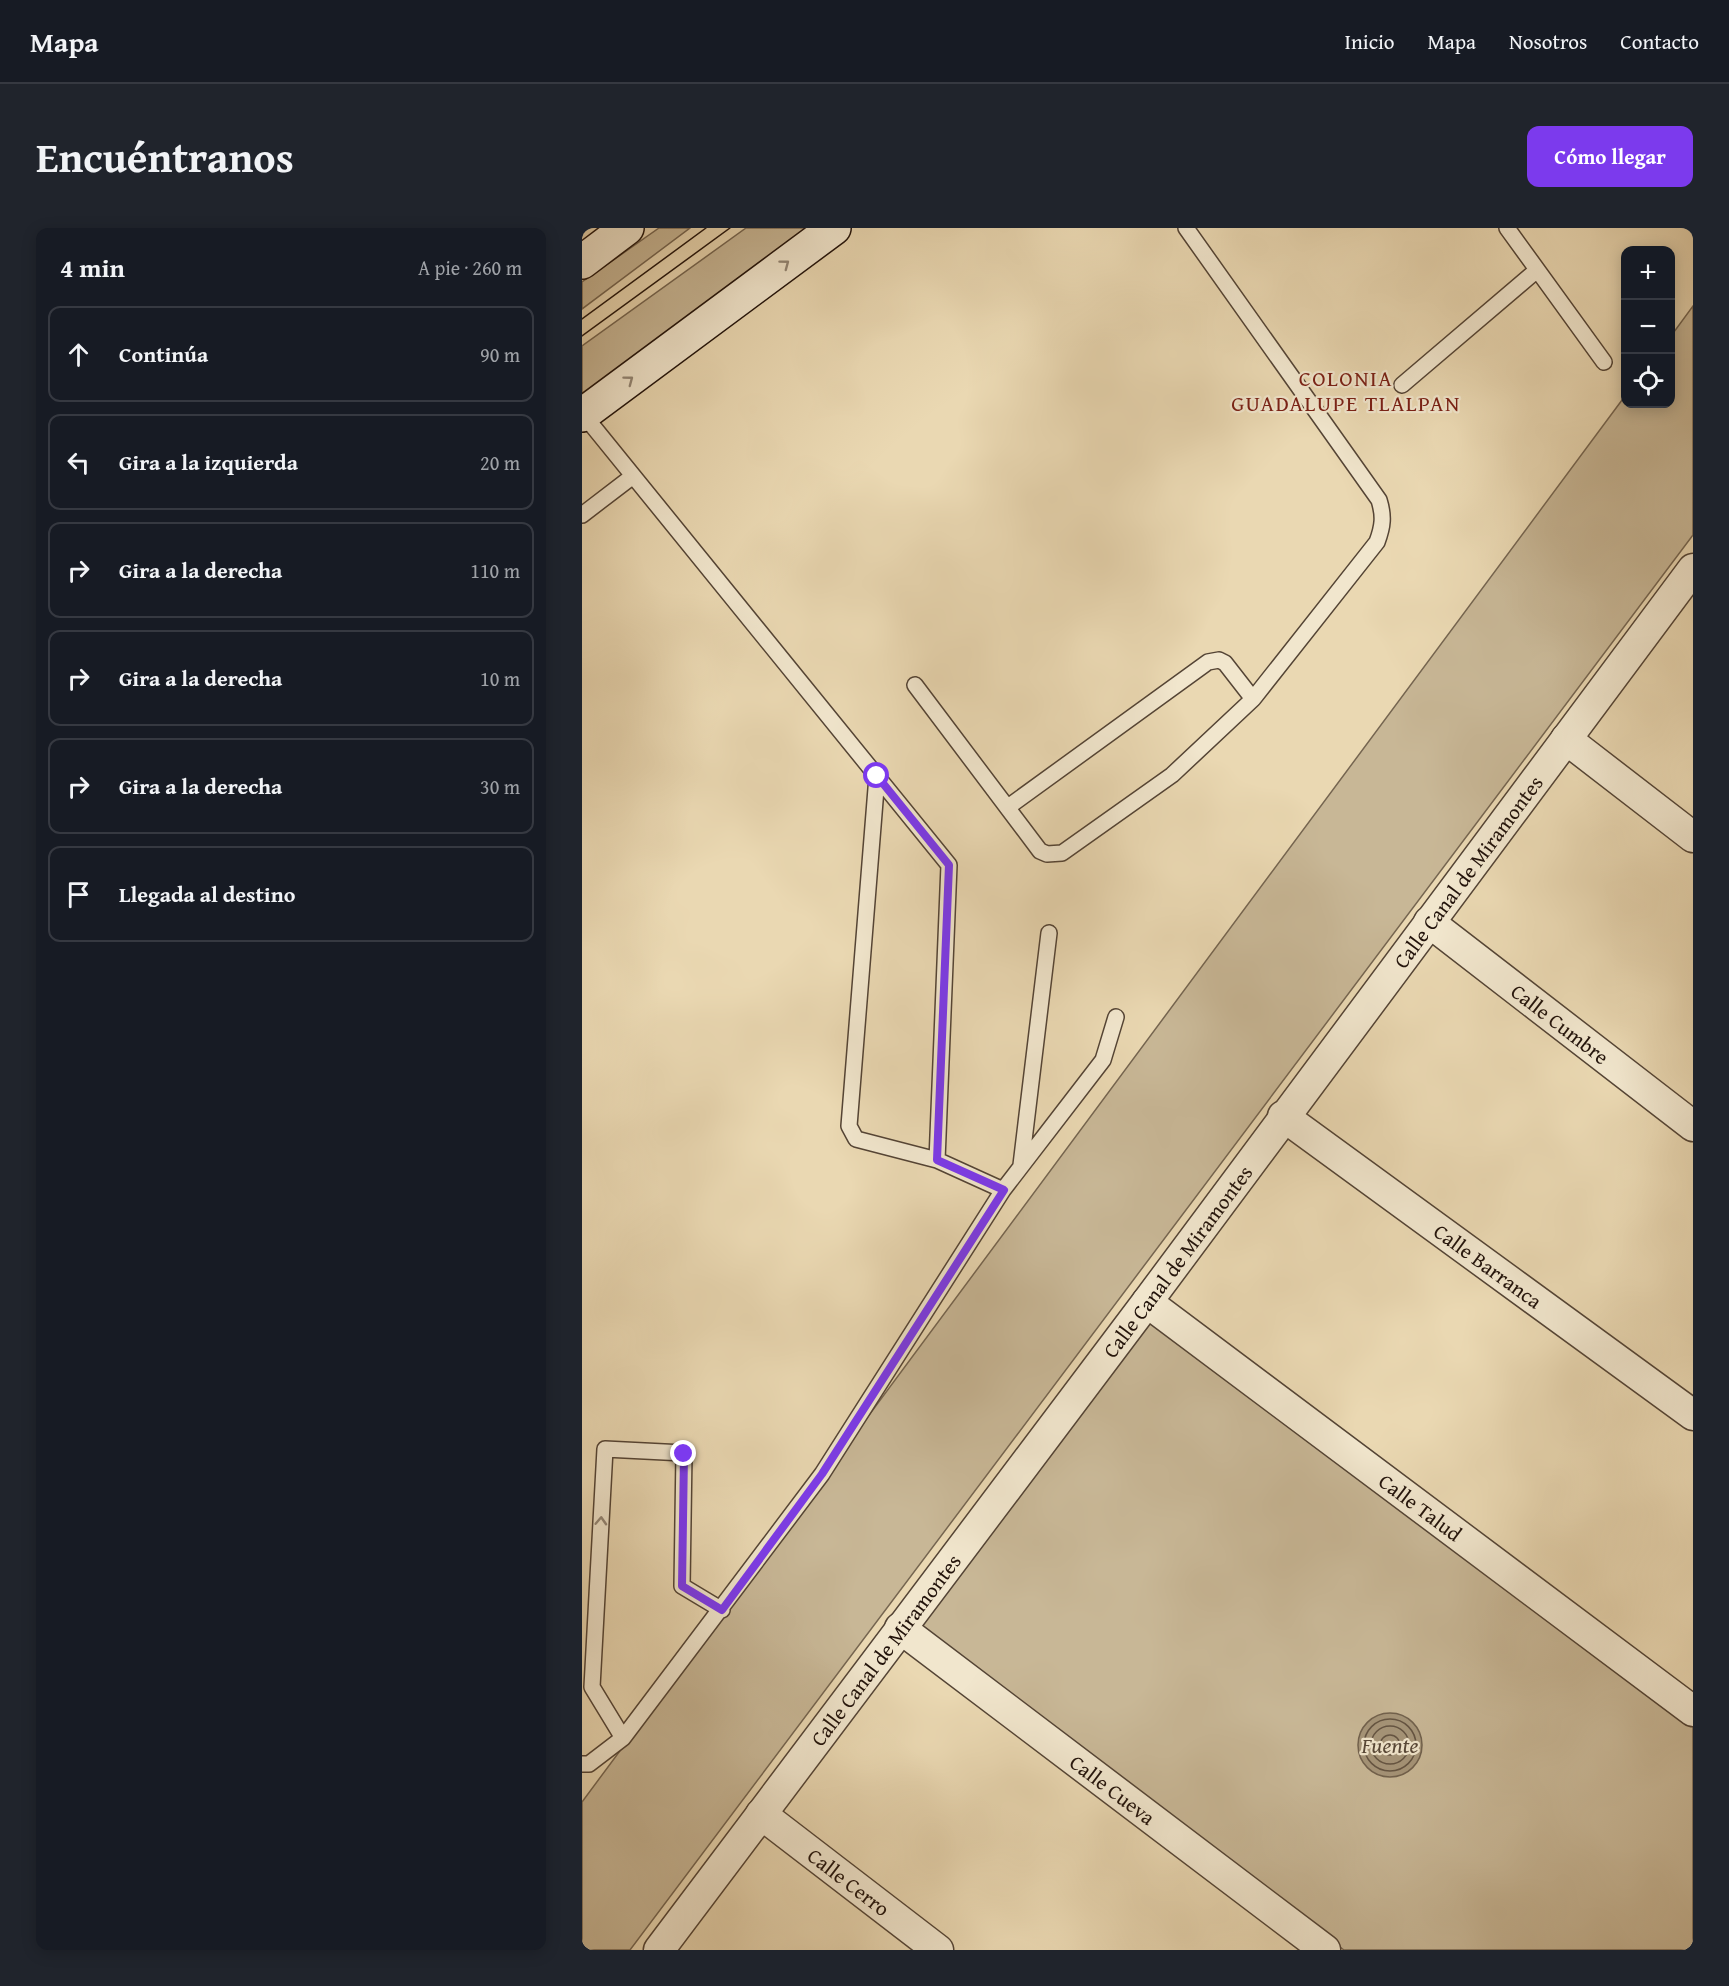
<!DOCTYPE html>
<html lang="es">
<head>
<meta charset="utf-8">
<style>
	:root { --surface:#171b24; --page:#20242c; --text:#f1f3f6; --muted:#9ea1a6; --line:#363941; --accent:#7c3aed }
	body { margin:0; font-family:"Gentium Book Plus",serif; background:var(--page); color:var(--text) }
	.controls { position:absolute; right:18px; top:18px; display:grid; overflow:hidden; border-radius:12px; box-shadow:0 3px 15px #0003 }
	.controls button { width:54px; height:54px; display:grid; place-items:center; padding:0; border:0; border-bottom:2px solid var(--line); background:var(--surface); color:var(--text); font:30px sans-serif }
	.stop { position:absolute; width:18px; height:18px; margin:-14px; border:4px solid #7c3aed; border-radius:50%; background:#fff }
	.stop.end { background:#7c3aed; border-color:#fff; box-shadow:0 2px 6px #0008 }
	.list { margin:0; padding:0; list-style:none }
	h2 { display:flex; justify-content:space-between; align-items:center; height:78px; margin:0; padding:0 24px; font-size:26px }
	h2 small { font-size:20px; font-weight:400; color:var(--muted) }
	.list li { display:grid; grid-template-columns:39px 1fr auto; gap:18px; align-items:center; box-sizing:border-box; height:96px; margin:0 12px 12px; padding:0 12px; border:2px solid var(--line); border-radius:12px }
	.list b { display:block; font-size:22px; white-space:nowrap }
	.list em { font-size:20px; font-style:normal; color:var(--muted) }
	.icon { flex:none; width:33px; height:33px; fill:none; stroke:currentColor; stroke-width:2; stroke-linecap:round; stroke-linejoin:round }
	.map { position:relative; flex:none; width:1111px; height:1722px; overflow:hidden; border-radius:12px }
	header { display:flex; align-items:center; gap:36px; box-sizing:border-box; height:84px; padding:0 30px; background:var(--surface); border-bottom:2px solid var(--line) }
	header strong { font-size:28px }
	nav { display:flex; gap:33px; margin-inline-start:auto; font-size:21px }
	.intro { display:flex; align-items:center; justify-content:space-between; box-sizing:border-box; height:144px; padding:0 36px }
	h1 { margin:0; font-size:42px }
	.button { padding:15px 27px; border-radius:12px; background:var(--accent); color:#fff; font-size:21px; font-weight:700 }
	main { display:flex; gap:36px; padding:0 36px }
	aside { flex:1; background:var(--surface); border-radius:12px; box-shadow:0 3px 15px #0003 }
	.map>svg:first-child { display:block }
	.green { fill:#c8b796; stroke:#756550; stroke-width:1.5 }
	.water { fill:#a69579; stroke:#71614d; stroke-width:1.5 }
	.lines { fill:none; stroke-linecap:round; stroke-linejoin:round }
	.shore { stroke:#645442; stroke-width:1.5 }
	.service-casing { stroke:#544435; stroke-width:18 }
	.minor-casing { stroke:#544435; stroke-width:33 }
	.secondary-casing { stroke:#22130b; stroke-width:36 }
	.service { stroke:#f1e6cd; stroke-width:15 }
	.minor { stroke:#f1e6cd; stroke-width:30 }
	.secondary { stroke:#f1e6cd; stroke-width:33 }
	.tram { stroke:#22130b; stroke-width:1.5 }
	.oneway { stroke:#948776 }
	.route { stroke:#7c3aed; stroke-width:8 }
	.labels { text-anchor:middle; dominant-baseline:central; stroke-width:4.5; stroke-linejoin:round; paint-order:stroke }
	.street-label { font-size:21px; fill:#22130b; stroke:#f1e6cd }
	.neighbourhood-label { font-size:22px; letter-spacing:1.5px; fill:#7a1f14; stroke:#f1e6cd }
	.water-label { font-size:22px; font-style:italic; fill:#574737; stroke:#f1e6cd }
</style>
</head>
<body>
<header>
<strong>Mapa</strong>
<nav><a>Inicio</a><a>Mapa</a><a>Nosotros</a><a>Contacto</a></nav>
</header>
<div class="intro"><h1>Encuéntranos</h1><a class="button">Cómo llegar</a></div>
<main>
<aside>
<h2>4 min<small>A pie · 260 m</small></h2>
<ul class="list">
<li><svg class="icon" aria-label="ahead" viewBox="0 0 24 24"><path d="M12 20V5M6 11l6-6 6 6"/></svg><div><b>Continúa</b></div><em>90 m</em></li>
<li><svg class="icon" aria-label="left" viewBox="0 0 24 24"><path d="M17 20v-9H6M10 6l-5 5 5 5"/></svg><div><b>Gira a la izquierda</b></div><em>20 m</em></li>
<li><svg class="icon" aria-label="right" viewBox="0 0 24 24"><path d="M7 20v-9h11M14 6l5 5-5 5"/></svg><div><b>Gira a la derecha</b></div><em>110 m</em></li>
<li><svg class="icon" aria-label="right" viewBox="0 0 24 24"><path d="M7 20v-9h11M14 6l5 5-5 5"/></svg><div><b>Gira a la derecha</b></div><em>10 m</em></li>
<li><svg class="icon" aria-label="right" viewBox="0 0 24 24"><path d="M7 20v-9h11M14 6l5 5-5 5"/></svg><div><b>Gira a la derecha</b></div><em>30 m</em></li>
<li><svg class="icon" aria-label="arrive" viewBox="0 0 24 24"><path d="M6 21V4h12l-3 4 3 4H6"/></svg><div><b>Llegada al destino</b></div></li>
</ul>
</aside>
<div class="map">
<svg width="1111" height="1722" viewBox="0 0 1111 1722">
	<rect width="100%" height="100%" fill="#ead8b2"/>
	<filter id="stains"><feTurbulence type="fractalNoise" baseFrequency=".00333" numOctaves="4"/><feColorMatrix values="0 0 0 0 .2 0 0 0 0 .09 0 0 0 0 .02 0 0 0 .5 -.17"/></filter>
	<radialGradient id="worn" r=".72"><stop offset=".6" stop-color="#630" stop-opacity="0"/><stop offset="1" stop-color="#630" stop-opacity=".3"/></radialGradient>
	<!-- green -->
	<path class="green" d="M77,0h31l-108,81v-27z
		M164,0h67l-231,169v-51z
		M1111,78v229l-1063,1415h-48v-148l1043,-1406 1,8h44l1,-68z
		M570,1086l541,413v223h-349l-429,-324z"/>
	<!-- water -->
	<path class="water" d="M776 1517a32 32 0 1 1 64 0a32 32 0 1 1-64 0Z"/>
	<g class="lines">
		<!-- shore -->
		<path class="shore" d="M782 1517a26 26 0 1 1 52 0a26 26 0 1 1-52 0Z
			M789 1517a19 19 0 1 1 38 0a19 19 0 1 1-38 0Z
			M798 1517a10 10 0 1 1 20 0a10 10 0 1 1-20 0Z"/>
		<defs>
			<path id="service" d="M604,0l193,272c5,16 4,26 -2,42l-124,157
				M925,0l97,134
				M820,157l135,-115
				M1,186l366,451 -12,295
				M0,287l51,-39
				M333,457l125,166 7,3 15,-1 110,-78 81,-76 -28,-36 -6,-3 -11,2 -200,145
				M295,548l-28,350 7,13 81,21 66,30 100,-130 13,-43
				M439,937l28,-232
				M41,1510l-31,-51 13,-238 79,4 -2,133 40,24
				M0,1536h7l34,-26 199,-264 181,-284"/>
			<g id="minor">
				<path d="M984,511l127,98"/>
				<path id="s1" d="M847,694l264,204"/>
				<path id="s2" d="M701,888l410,299"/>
				<path id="s3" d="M565,1074l546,409"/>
				<path id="s4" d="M318,1400l425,322"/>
				<path id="s5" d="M179,1586l177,136"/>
				<path id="s6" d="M77,1722l488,-648 546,-733"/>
			</g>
			<path id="secondary" d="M0,34l45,-34
				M0,187l252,-187"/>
		</defs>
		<!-- service casing -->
		<use href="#service" class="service-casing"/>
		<!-- minor casing -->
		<use href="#minor" class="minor-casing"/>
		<!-- secondary casing -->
		<use href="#secondary" class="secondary-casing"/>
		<!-- service -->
		<use href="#service" class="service"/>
		<!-- minor -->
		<use href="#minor" class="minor"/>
		<!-- secondary -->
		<use href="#secondary" class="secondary"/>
		<!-- tram -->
		<path class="tram" d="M0,91l124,-91
			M0,108l148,-108"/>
	</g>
	<!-- one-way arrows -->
	<defs><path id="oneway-chevron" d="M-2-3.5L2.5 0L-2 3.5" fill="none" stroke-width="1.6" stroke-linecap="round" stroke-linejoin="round" transform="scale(1.5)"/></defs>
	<g class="oneway">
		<use href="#oneway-chevron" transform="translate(203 36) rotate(-37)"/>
		<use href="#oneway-chevron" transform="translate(47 152) rotate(-37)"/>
		<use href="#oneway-chevron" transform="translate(19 1293) rotate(-87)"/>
	</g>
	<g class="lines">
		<!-- route -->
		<path class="route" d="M102,1226l-2,132 40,24 100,-136 182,-284 -67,-30 12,-295 -72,-89"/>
	</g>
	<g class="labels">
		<!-- street labels -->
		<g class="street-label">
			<text stroke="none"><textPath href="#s6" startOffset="1348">Calle Canal de Miramontes</textPath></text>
			<text stroke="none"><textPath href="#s1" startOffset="166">Calle Cumbre</textPath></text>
			<text stroke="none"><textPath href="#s6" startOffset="862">Calle Canal de Miramontes</textPath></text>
			<text stroke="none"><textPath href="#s2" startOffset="254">Calle Barranca</textPath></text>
			<text stroke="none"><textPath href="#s3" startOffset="342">Calle Talud</textPath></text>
			<text stroke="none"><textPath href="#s6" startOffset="376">Calle Canal de Miramontes</textPath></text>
			<text stroke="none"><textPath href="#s4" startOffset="267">Calle Cueva</textPath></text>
			<text stroke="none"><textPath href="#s5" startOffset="111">Calle Cerro</textPath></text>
		</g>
		<!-- neighbourhood labels -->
		<g class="neighbourhood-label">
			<text x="764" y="150">COLONIA<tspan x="764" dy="25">GUADALUPE TLALPAN</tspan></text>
		</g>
		<!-- water labels -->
		<g class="water-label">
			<text x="808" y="1517">Fuente</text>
		</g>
	</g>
	<rect width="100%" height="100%" filter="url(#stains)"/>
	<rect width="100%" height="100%" fill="url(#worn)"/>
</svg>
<div class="controls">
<button>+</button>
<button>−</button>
<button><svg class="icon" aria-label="locate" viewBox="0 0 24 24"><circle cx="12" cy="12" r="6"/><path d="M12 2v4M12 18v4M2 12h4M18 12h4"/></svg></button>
</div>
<div class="stop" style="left:295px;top:548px"></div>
<div class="stop end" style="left:102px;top:1226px"></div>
</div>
</main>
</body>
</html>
